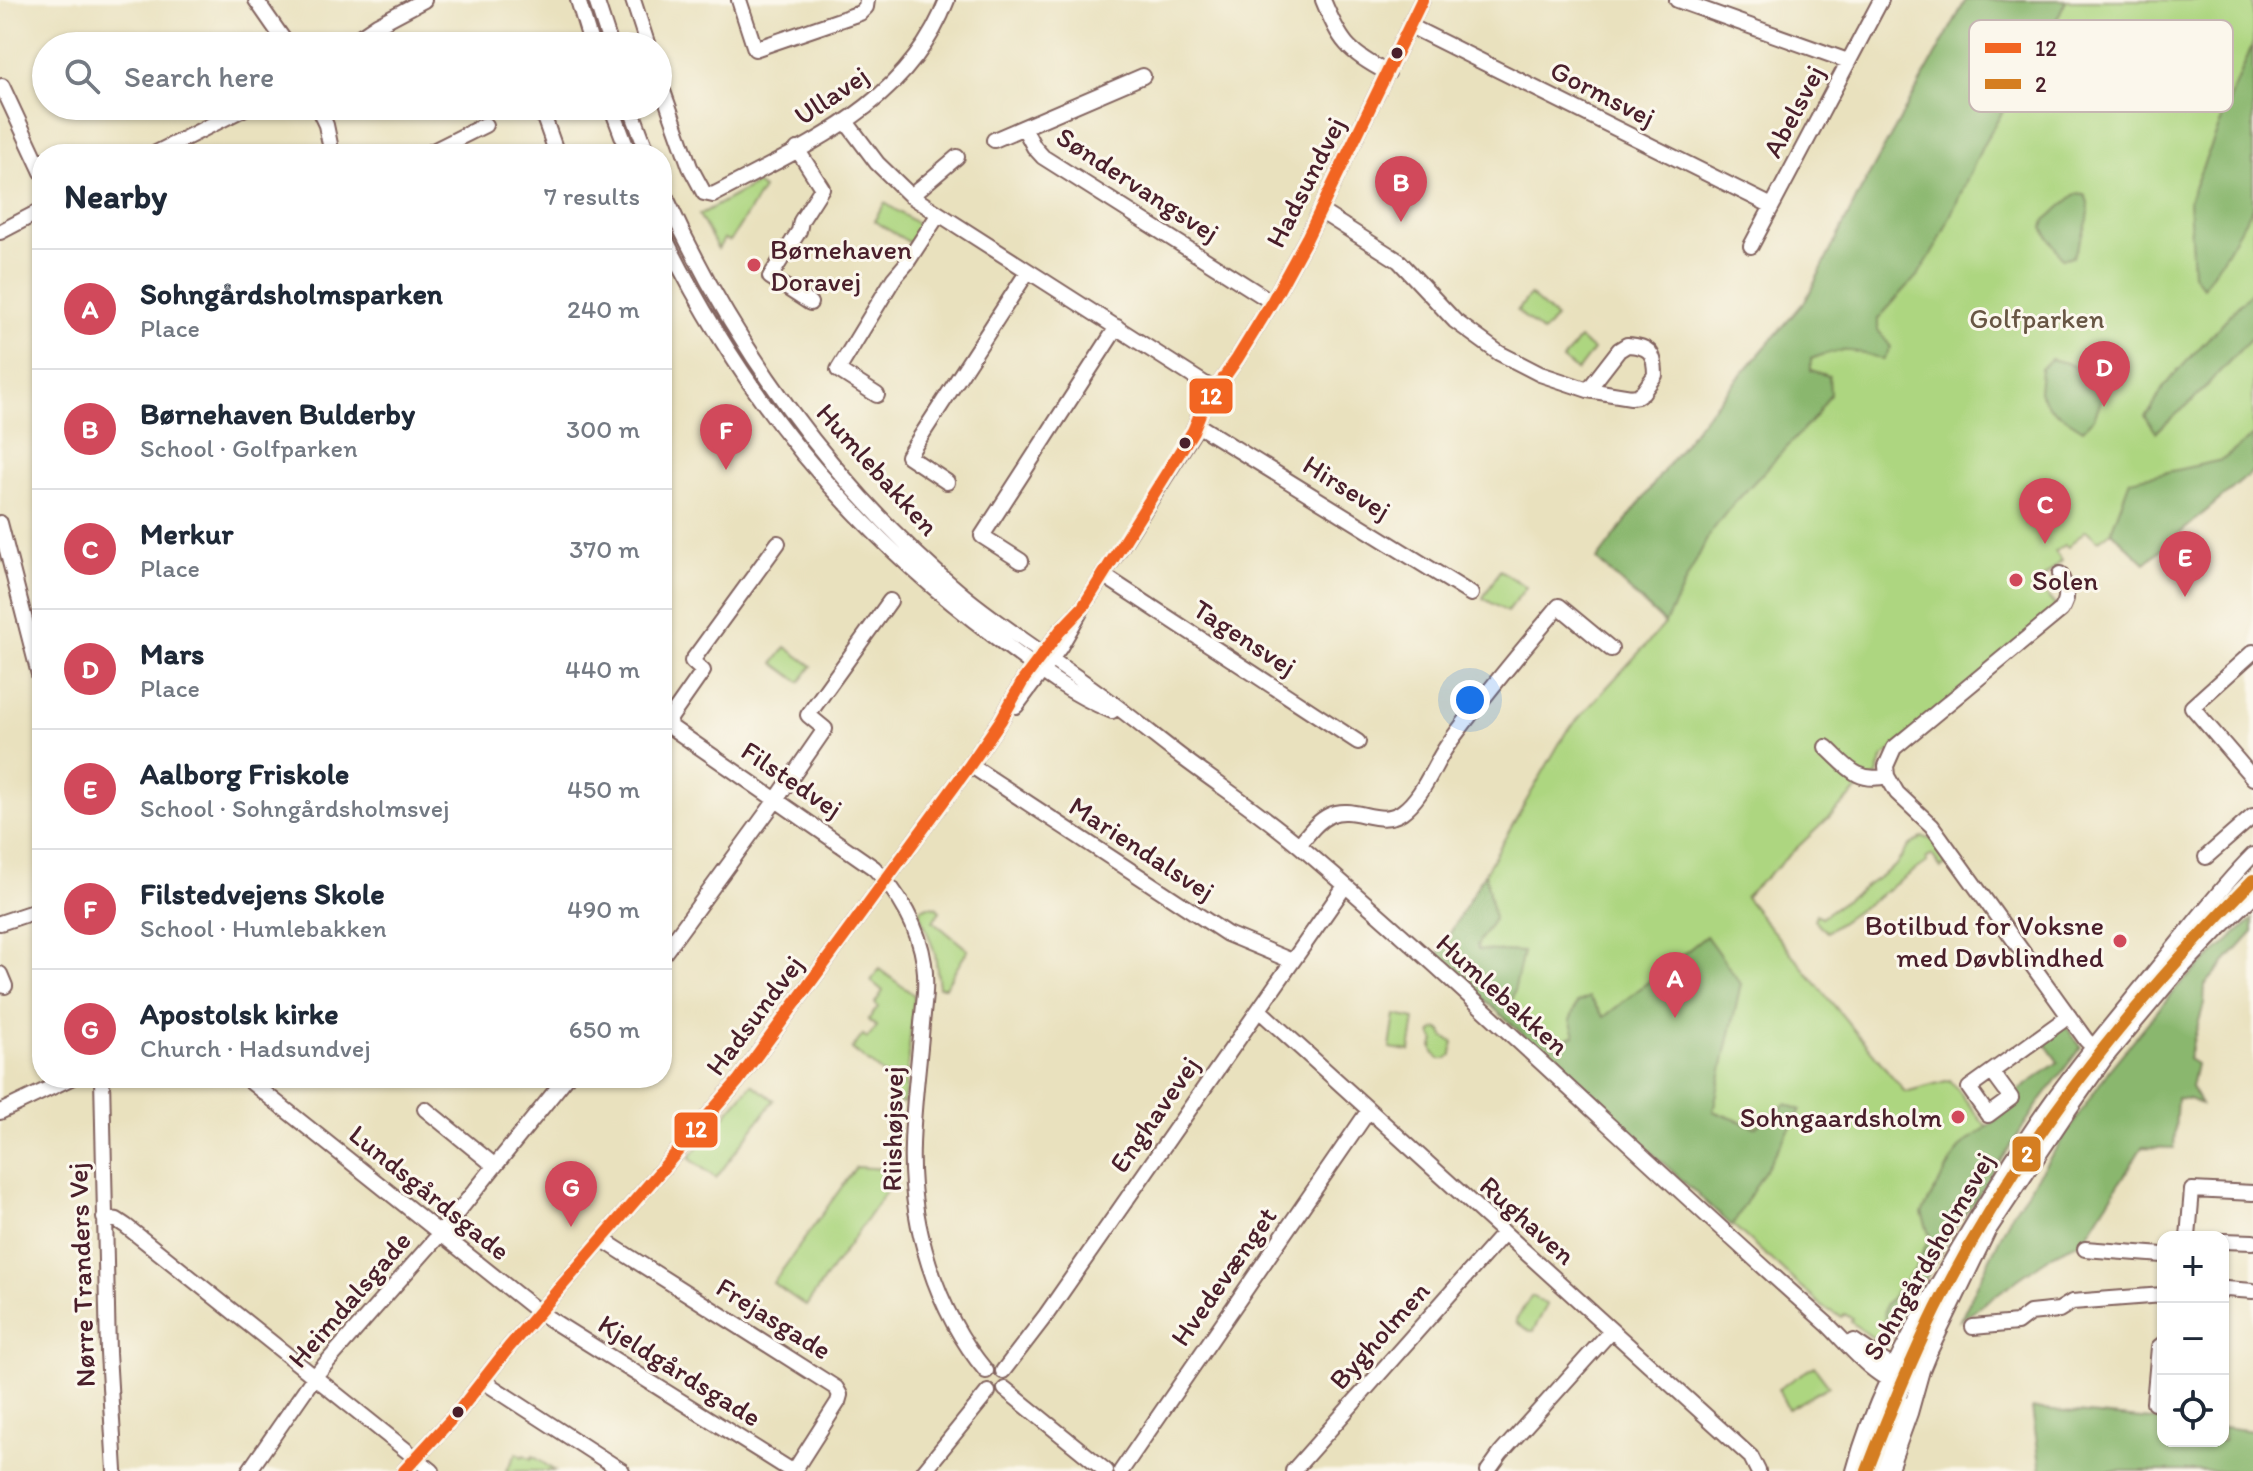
<!DOCTYPE html>
<html lang="en">
<head>
<meta charset="utf-8">
<style>
	:root { --surface:#fff; --page:#f2f2f3; --text:#1f2937; --muted:#747a83; --line:#e0e1e3; --accent:#d1495b }
	body { margin:0; font-family:Itim,sans-serif; background:var(--page); color:var(--text) }
	.controls { position:absolute; right:24px; bottom:24px; display:grid; overflow:hidden; border-radius:16px; box-shadow:0 2px 6px #0004 }
	.controls button { width:72px; height:72px; display:grid; place-items:center; padding:0; border:0; border-bottom:2px solid var(--line); background:var(--surface); color:var(--text); font:40px sans-serif }
	.you { position:absolute; left:1470px; top:700px; width:28px; height:28px; margin:-20px; border:6px solid #fff; border-radius:50%; background:#1a73e8; box-shadow:0 0 0 12px #1a73e833 }
	.badge { display:grid; place-items:center; width:52px; height:52px; border-radius:50%; background:var(--accent); color:#fff; font-size:26px; font-weight:700 }
	.pin { position:absolute; translate:-50% -66px; filter:drop-shadow(0 2px 4px #0008) }
	.pin::after { content:''; position:absolute; top:42px; width:28px; height:24px; background:inherit; clip-path:polygon(0 0,100% 0,50% 100%) }
	.list { margin:0; padding:0; list-style:none }
	h2 { display:flex; justify-content:space-between; align-items:center; height:104px; margin:0; padding:0 32px; font-size:34px }
	h2 small { font-size:26px; font-weight:400; color:var(--muted) }
	.list li { display:grid; grid-template-columns:52px 1fr auto; gap:24px; align-items:center; box-sizing:border-box; height:120px; padding:0 32px; border-top:2px solid var(--line) }
	.list b { display:block; font-size:30px; white-space:nowrap }
	.list p { margin:0; font-size:26px; white-space:nowrap; color:var(--muted) }
	.list em { font-size:26px; font-style:normal; color:var(--muted) }
	.icon { flex:none; width:44px; height:44px; fill:none; stroke:currentColor; stroke-width:2; stroke-linecap:round; stroke-linejoin:round }
	.map { position:relative; flex:none; width:2253px; height:1471px; overflow:hidden }
	.search { position:absolute; background:var(--surface); box-shadow:0 2px 6px #0004; left:32px; top:32px; width:640px; height:88px; display:flex; align-items:center; gap:20px; box-sizing:border-box; padding:0 28px; border-radius:44px; color:var(--muted); font-size:30px }
	.panel { position:absolute; background:var(--surface); box-shadow:0 2px 6px #0004; left:32px; top:144px; width:640px; height:944px; border-radius:32px }
	.map>svg:first-child { display:block }
	.green { fill:#add680; stroke:#7c7a56; stroke-width:2 }
	.forest { fill:#8ab76e; stroke:#6a6b4c; stroke-width:2 }
	.lines { fill:none; stroke-linecap:round; stroke-linejoin:round }
	.minor-casing { stroke:#82635e; stroke-width:18 }
	.minor { stroke:#fff; stroke-width:14 }
	.bus-1-casing { stroke:#fbf7ec; stroke-width:18 }
	.bus-2-casing { stroke:#fbf7ec; stroke-width:18 }
	.bus-1 { stroke:#f26522; stroke-width:12 }
	.bus-2 { stroke:#d57e21; stroke-width:12 }
	.bus-dot { fill:#4a1f2b; stroke:#fbf7ec; stroke-width:3 }
	.poi-dot { fill:#d1495b; stroke:#fbf7ec; stroke-width:3 }
	.labels { text-anchor:middle; dominant-baseline:central; stroke-width:6; stroke-linejoin:round; paint-order:stroke }
	.street-label { font-size:28px; fill:#4a1f2b; stroke:#fbf7ec }
	.poi-label { font-size:28px; fill:#4a1f2b; stroke:#fbf7ec; text-anchor:start }
	.park-label { font-size:28px; fill:#685644; stroke:#fbf7ec }
	.key { fill:#fbf7ec; stroke:#c6b6b2; stroke-width:2 }
	.key-label { font-size:22px; fill:#4a1f2b }
	.line-badge { stroke:#fbf7ec; stroke-width:3 }
	.badge-label { font-size:22px; text-anchor:middle; font-weight:bold; fill:#fff }
</style>
</head>
<body>
<div class="map">
<svg width="2253" height="1471" viewBox="0 0 2253 1471">
	<rect width="100%" height="100%" fill="#fbf7ec"/>
	<filter id="ink" filterUnits="userSpaceOnUse"><feTurbulence type="fractalNoise" baseFrequency=".0125" numOctaves="2"/><feDisplacementMap in="SourceGraphic" scale="16" xChannelSelector="R" yChannelSelector="G"/><feConvolveMatrix kernelMatrix="1 2 1 2 8 2 1 2 1" color-interpolation-filters="sRGB"/></filter>
	<filter id="wash" filterUnits="userSpaceOnUse"><feTurbulence type="fractalNoise" baseFrequency=".006" numOctaves="4" result="noise"/><feDisplacementMap in="SourceGraphic" scale="32" xChannelSelector="R" yChannelSelector="G"/><feGaussianBlur stdDeviation="1.8" result="paint"/><feColorMatrix in="noise" values="0 0 0 0 0 0 0 0 0 0 0 0 0 0 0 0 0 1.4 0 .05"/><feComposite in="paint" operator="in"/></filter>
	<g filter="url(#wash)">
		<rect width="100%" height="100%" fill="#e9e1be"/>
		<!-- green -->
		<path class="green" d="M1966,0h287v471l-108,92 -34,-32 -13,10 -12,-11 -18,17 -4,-2 -9,7 7,9 -25,23 22,26 -176,147 -6,19 -15,10 -117,111 160,195 45,-12 56,73 -31,48 -20,26 -67,115 -7,2 -30,-22 1,-3 -7,-5 -3,3 -18,-9 -387,-352 129,-224 99,-108 -68,-64 101,-135 108,-125 55,-110z
			M756,184l7,5 -33,52 -6,-2 -6,10 -19,-34z
			M885,203l37,24 -10,17 -38,-23z
			M1530,295l26,23 -13,15 -26,-22z
			M1579,339l14,11 -16,21 -14,-11z
			M1500,570l26,17 -19,25 -24,-14z
			M786,647l26,19 -12,16 -26,-19z
			M1923,837l16,4 11,21 -9,6 -9,-13 -6,4 1,3 -100,70 -13,-12 2,-6 5,3 74,-51 14,-20z
			M928,906l8,1 4,4 -7,10 35,29 -23,37h-6l-4,-34 -16,-43z
			M879,969l35,26 -10,108 -13,-2 6,-16 -45,-36 11,-14 4,3 10,-11 -9,-7 10,-13 -3,-4 8,-12 -12,-10z
			M1395,1015l20,4 -5,32 -20,-3z
			M1438,1029l4,3 2,5 9,5 -1,13 -6,4h-7c-6,-6 -8,-10 -4,-18l-4,-7 3,-4z
			M752,1084l22,16 -58,78 -27,-20z
			M856,1167l45,3 -95,136 -33,-23z
			M1531,1296l16,9 -14,26h-3l-13,-8 -1,-3z
			M1814,1366l15,20 -41,23 -10,-20z
			M517,1453l5,4 2,-2 7,4 2,-3 22,15h-49z"/>
		<!-- forest -->
		<path class="forest" d="M1966,0h100l-10,21 -73,124 -46,100 -18,29 -41,45v11l13,17 -8,13c-28,-12 -44,-12 -72,-1v11l18,6 1,18 -14,22 -88,94 -19,25 -44,88 -68,-63 101,-135 108,-125 55,-110z
			M2253,43v164l-27,46 -23,34 -10,-13 -4,-74z
			M2076,194l9,1c11,20 -4,42 -12,62l-11,1 -19,-30 2,-8z
			M2253,290v46l-61,65 -36,31 -11,-16 6,-6 13,-24z
			M2051,359l16,4 17,9 10,-1 10,2 5,8 -15,37 -11,11 -33,-21 -11,-16 2,-23z
			M2253,436v35l-108,92 -34,-32 19,-51 92,-20z
			M1485,872l9,47 -17,26 1,5 45,2 -12,53 42,39 22,-9 -5,-15 7,-17 12,-6 15,20 102,-81 35,48 -28,127 42,16 31,-23 15,6 -69,116 -295,-270z
			M2253,919v13l-48,53 -1,19 -16,55 8,5 -5,23 10,17 -12,-5 -12,-1 -3,50 -32,-1 -58,93 -30,14 -94,66 50,-103 99,-147 68,-83z
			M2065,1025l16,22 -41,54 -65,100 -20,26 -67,115 -4,-15 1,-22 30,-36 15,-32 -8,-24 37,-65 61,-46 -5,-9 43,-31 -15,-21z
			M2032,1409l131,12v20h60v-14l30,4v40h-212z"/>
	</g>
	<g filter="url(#ink)">
		<g class="lines">
			<defs>
				<path id="minor" d="M256,0l32,46
					M578,0l14,46
					M596,0l15,46
					M633,0l15,46
					M739,0l16,49 105,-36 6,-6 1,-7
					M1323,0c17,41 24,52 65,73
					M1677,0l171,61
					M1410,26l362,180
					M346,46l31,-21 47,-25
					M658,77l32,90 14,26 9,2c93,-50 194,-89 234,-195
					M2,86l40,86
					M317,106l9,19 6,29
					M540,106l17,48
					M611,106l18,48
					M630,106l18,48
					M847,123l30,40 34,33 308,197
					M1024,128l10,19 9,10 229,145
					M994,140l149,-64
					M797,149l25,39 -21,33 -2,10 -29,46 40,26
					M154,154l95,-48
					M427,154l58,-29
					M662,189c69,154 171,298 302,407 38,31 80,58 121,87 33,23 65,50 98,75 40,30 81,57 118,89 180,154 349,320 526,477 17,16 50,58 74,59 9,0 15,-7 21,-13
					M911,196l46,-39
					M1320,211l79,50 56,60 44,32 41,21 48,16
					M0,232l42,-22
					M662,232c80,164 186,294 332,404 40,30 72,56 118,75
					M1751,246l130,-246
					M1627,345c22,1 28,7 28,30l-12,17 -6,4 -6,1 -43,-7 31,-40z
					M877,395l-39,-25 56,-92 12,-14 32,-49
					M1196,424l275,170
					M1193,431l9,-22 35,-50 35,-57 35,-64 115,-238
					M947,482l-39,-26 120,-185
					M0,523l42,163
					M1021,561l-39,-25 135,-209
					M2060,574c6,13 10,23 1,36l-167,138 -8,18 1,10 10,17 35,33 154,214 7,7
					M1103,575l255,167
					M2253,652l-61,55 61,71
					M1016,706l44,-59 23,-40 115,-182
					M662,721l212,147c25,25 45,60 50,95 3,21 0,41 -2,61 -3,40 -9,80 -10,121 -3,78 24,166 74,226
					M666,724l37,-53 -11,-10 86,-118
					M1826,747c20,18 31,37 61,29
					M970,765l257,169 65,27
					M1299,845c9,-11 18,-24 31,-30 24,-11 49,13 72,-3 21,-15 31,-46 45,-66 35,-49 74,-94 112,-140l52,43
					M2206,857l47,-41
					M0,923l42,-14
					M662,956l114,-156 49,-71 -17,-14 82,-114
					M0,974l5,12
					M1259,1010l492,447 7,14
					M1992,1072l19,26 -23,17 -19,-27 100,-72
					M102,1078l6,275 7,118
					M246,1078l294,235 252,158
					M425,1109l70,57
					M0,1112l71,-34
					M104,1218l13,2 9,6 306,245
					M2188,1237l4,-47 61,3
					M603,1240l233,148 4,7 -2,7 -44,69
					M2223,1241l30,1
					M2085,1249l78,6
					M2223,1291l3,-2 27,2
					M1973,1327l44,-4 13,-10 29,-3 13,-8 91,-7
					M1854,1341l46,31
					M1003,1371l43,-56 299,-429
					M483,1381l139,90
					M1005,1389l101,82
					M2154,1403l5,-56 4,-3
					M249,1471l65,-94 126,-143 126,-156
					M404,1471l54,-59 51,-65 229,-266 232,-316 31,-45 23,-41 36,-48 23,-24
					M924,1471l64,-79
					M1121,1471l248,-361
					M1293,1471l211,-238
					M1488,1471l13,-18 110,-122
					M1854,1471c17,-65 49,-124 81,-182 36,-63 73,-126 115,-185 34,-48 72,-92 109,-138 31,-37 59,-76 94,-111
					M1877,1471l27,-67
					M1889,1471l21,-58 12,-43 7,-17 59,-122 78,-117 40,-57 68,-81 46,-48 33,-32"/>
			</defs>
			<!-- minor casing -->
			<use href="#minor" class="minor-casing"/>
			<!-- minor -->
			<use href="#minor" class="minor"/>
			<defs>
				<path id="bus-1" d="M404,1471l54,-59 51,-65 229,-266 232,-316 31,-45 23,-41 36,-48 23,-24 110,-176 9,-22 35,-50 35,-57 35,-64 115,-238"/>
				<path id="bus-2" d="M1867,1471c21,-55 43,-109 69,-162 81,-163 191,-300 317,-429"/>
			</defs>
			<!-- bus-1 casing -->
			<use href="#bus-1" class="bus-1-casing"/>
			<!-- bus-2 casing -->
			<use href="#bus-2" class="bus-2-casing"/>
			<!-- bus-1 -->
			<use href="#bus-1" class="bus-1"/>
			<!-- bus-2 -->
			<use href="#bus-2" class="bus-2"/>
		</g>
	</g>
	<!-- markers -->
	<g class="bus-dot">
		<circle cx="1397" cy="53" r="7"/>
		<circle cx="1185" cy="443" r="7"/>
		<circle cx="458" cy="1412" r="7"/>
	</g>
	<g class="poi-dot">
		<circle cx="754" cy="265" r="8"/>
		<circle cx="2016" cy="580" r="8"/>
		<circle cx="2120" cy="941" r="8"/>
		<circle cx="1958" cy="1117" r="8"/>
	</g>
	<g class="labels">
		<!-- street labels -->
		<g class="street-label">
			<text transform="translate(1603 93) rotate(27)">Gormsvej</text>
			<text transform="translate(831 95) rotate(-34)">Ullavej</text>
			<text transform="translate(1793 111) rotate(-62)">Abelsvej</text>
			<text transform="translate(1305 182) rotate(-63)">Hadsundvej</text>
			<text transform="translate(1138 184) rotate(33)">Søndervangsvej</text>
			<text transform="translate(878 469) rotate(48)">Humlebakken</text>
			<text transform="translate(1347 487) rotate(32)">Hirsevej</text>
			<text transform="translate(1245 637) rotate(33)">Tagensvej</text>
			<text transform="translate(792 779) rotate(34)">Filstedvej</text>
			<text transform="translate(1142 848) rotate(33)">Mariendalsvej</text>
			<text transform="translate(1503 994) rotate(42)">Humlebakken</text>
			<text transform="translate(754 1015) rotate(-53)">Hadsundvej</text>
			<text transform="translate(1154 1114) rotate(-55)">Enghavevej</text>
			<text transform="translate(892 1129) rotate(-89)">Riishøjsvej</text>
			<text transform="translate(430 1192) rotate(39)">Lundsgårdsgade</text>
			<text transform="translate(1528 1220) rotate(42)">Rughaven</text>
			<text transform="translate(1928 1256) rotate(-60)">Sohngårdsholmsvej</text>
			<text transform="translate(81 1275) rotate(-92)">Nørre Tranders Vej</text>
			<text transform="translate(1223 1276) rotate(-55)">Hvedevænget</text>
			<text transform="translate(349 1299) rotate(-49)">Heimdalsgade</text>
			<text transform="translate(774 1318) rotate(32)">Frejasgade</text>
			<text transform="translate(1379 1335) rotate(-48)">Bygholmen</text>
			<text transform="translate(680 1370) rotate(32)">Kjeldgårdsgade</text>
		</g>
		<!-- poi labels -->
		<g class="poi-label">
			<text x="770" y="249">Børnehaven<tspan x="770" dy="32">Doravej</tspan></text>
			<text x="2032" y="580">Solen</text>
			<text x="2104" y="925" text-anchor="end">Botilbud for Voksne<tspan x="2104" dy="32">med Døvblindhed</tspan></text>
			<text x="1942" y="1117" text-anchor="end">Sohngaardsholm</text>
		</g>
		<!-- park labels -->
		<g class="park-label">
			<text x="2037" y="318">Golfparken</text>
		</g>
	</g>
	<!-- legend -->
	<rect x="1969" y="20" width="264" height="92" rx="12" class="key"/>
	<rect x="1985" y="43" width="36" height="10" fill="#f26522"/>
	<rect x="1985" y="79" width="36" height="10" fill="#d57e21"/>
	<g class="key-label">
		<text x="2035" y="56">12</text>
		<text x="2035" y="92">2</text>
	</g>
	<g class="line-badge">
		<rect x="1188" y="377" width="46" height="38" rx="8" fill="#f26522"/>
		<rect x="673" y="1111" width="46" height="38" rx="8" fill="#f26522"/>
		<rect x="2011" y="1135" width="31" height="38" rx="8" fill="#d57e21"/>
	</g>
	<g class="badge-label">
		<text x="1211" y="404">12</text>
		<text x="696" y="1137">12</text>
		<text x="2027" y="1162">2</text>
	</g>
</svg>
<div class="controls">
<button>+</button>
<button>−</button>
<button><svg class="icon" aria-label="locate" viewBox="0 0 24 24"><circle cx="12" cy="12" r="6"/><path d="M12 2v4M12 18v4M2 12h4M18 12h4"/></svg></button>
</div>
<div class="you"></div>
<div class="pin badge" style="left:1675px;top:1018px">A</div>
<div class="pin badge" style="left:1401px;top:222px">B</div>
<div class="pin badge" style="left:2045px;top:544px">C</div>
<div class="pin badge" style="left:2104px;top:407px">D</div>
<div class="pin badge" style="left:2185px;top:597px">E</div>
<div class="pin badge" style="left:726px;top:470px">F</div>
<div class="pin badge" style="left:571px;top:1227px">G</div>
<div class="search"><svg class="icon" aria-label="search" viewBox="0 0 24 24"><circle cx="10" cy="10" r="6"/><path d="M15 15l6 6"/></svg>Search here</div>
<section class="panel">
<h2>Nearby<small>7 results</small></h2>
<ul class="list">
<li><span class="badge">A</span><div><b>Sohngårdsholmsparken</b><p>Place</p></div><em>240 m</em></li>
<li><span class="badge">B</span><div><b>Børnehaven Bulderby</b><p>School · Golfparken</p></div><em>300 m</em></li>
<li><span class="badge">C</span><div><b>Merkur</b><p>Place</p></div><em>370 m</em></li>
<li><span class="badge">D</span><div><b>Mars</b><p>Place</p></div><em>440 m</em></li>
<li><span class="badge">E</span><div><b>Aalborg Friskole</b><p>School · Sohngårdsholmsvej</p></div><em>450 m</em></li>
<li><span class="badge">F</span><div><b>Filstedvejens Skole</b><p>School · Humlebakken</p></div><em>490 m</em></li>
<li><span class="badge">G</span><div><b>Apostolsk kirke</b><p>Church · Hadsundvej</p></div><em>650 m</em></li>
</ul>
</section>
</div>
</body>
</html>
